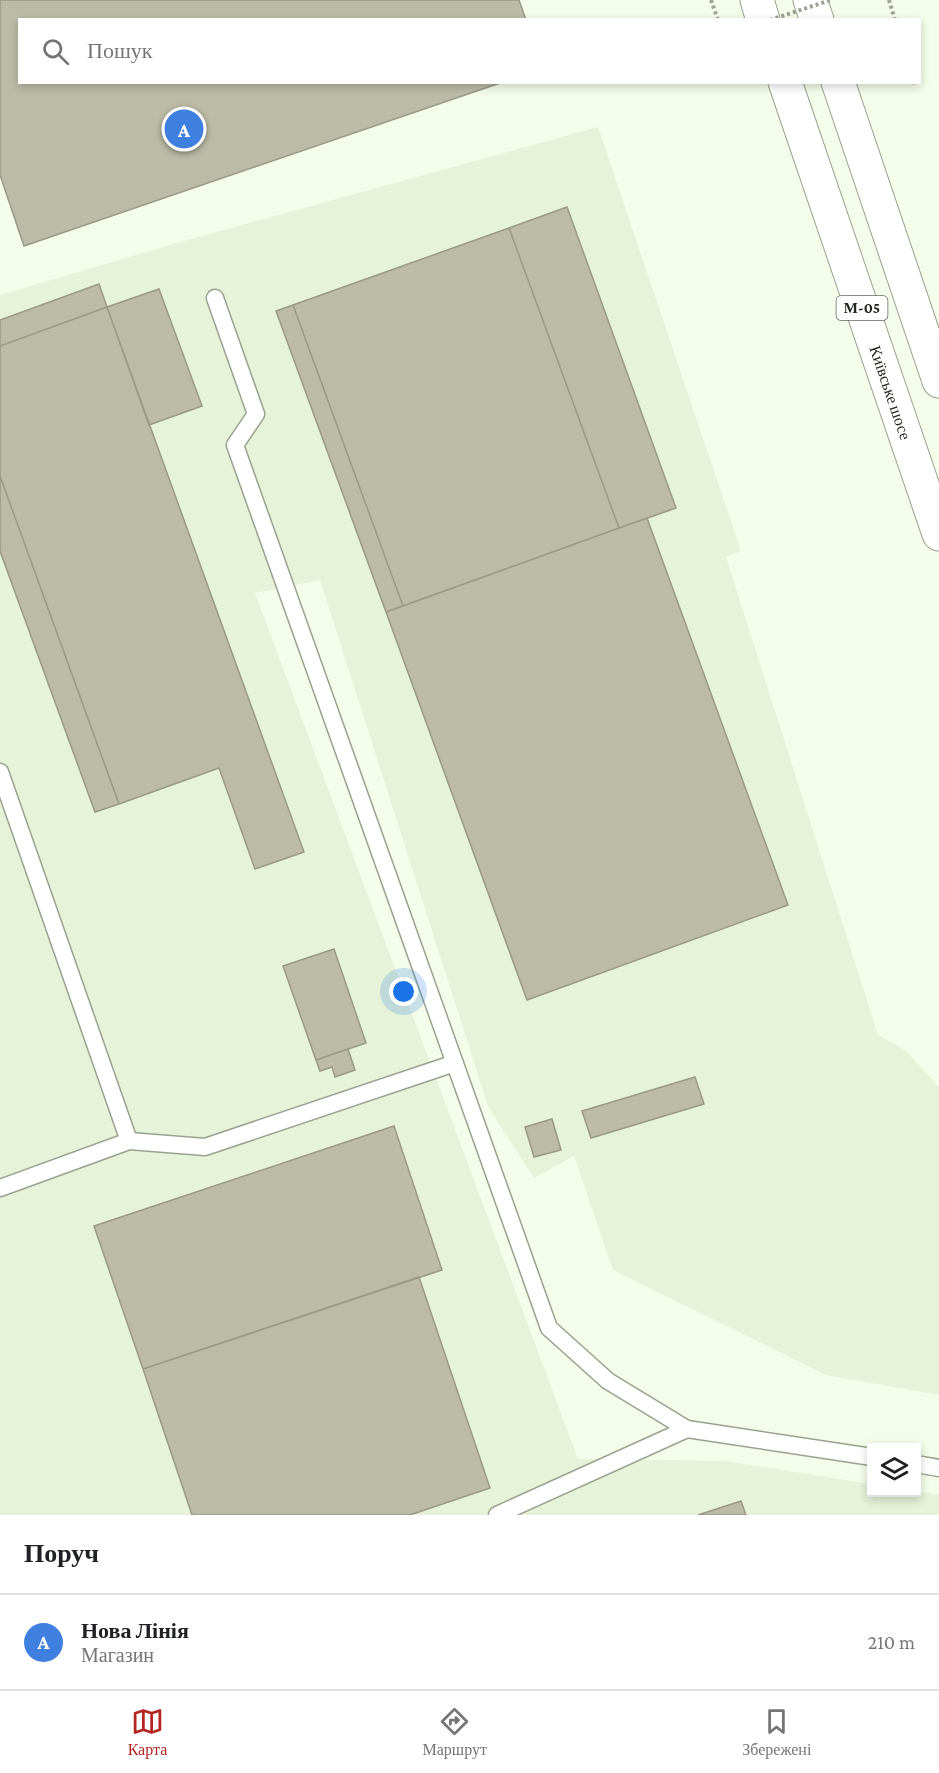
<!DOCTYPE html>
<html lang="uk">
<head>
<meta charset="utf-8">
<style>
	:root { --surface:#fff; --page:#f2f2f2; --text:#202124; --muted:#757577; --line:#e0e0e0; --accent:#b42522 }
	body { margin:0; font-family:"Crimson Pro",serif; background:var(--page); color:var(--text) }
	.controls { position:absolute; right:18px; bottom:18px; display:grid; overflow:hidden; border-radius:0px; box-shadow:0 3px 9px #0003 }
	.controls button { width:54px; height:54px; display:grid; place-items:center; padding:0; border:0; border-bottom:2px solid var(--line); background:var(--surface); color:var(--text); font:30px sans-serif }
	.you { position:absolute; left:404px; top:992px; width:21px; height:21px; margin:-15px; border:4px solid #fff; border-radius:50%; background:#1a73e8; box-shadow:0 0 0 9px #1a73e833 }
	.badge { display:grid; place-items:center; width:39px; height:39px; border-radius:50%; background:var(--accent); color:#fff; font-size:20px; font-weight:700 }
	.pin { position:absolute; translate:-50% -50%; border:3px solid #fff; box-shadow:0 2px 6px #0006 }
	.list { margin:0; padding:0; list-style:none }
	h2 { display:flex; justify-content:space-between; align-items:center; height:78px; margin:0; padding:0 24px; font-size:26px }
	h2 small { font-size:20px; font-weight:400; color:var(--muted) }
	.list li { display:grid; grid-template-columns:39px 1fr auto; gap:18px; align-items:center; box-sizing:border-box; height:96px; padding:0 24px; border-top:2px solid var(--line) }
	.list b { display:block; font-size:22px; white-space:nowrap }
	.list p { margin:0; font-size:20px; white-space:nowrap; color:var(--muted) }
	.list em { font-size:20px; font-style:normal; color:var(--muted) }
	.icon { flex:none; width:33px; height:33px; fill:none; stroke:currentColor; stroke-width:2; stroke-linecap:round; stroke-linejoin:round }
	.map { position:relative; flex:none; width:939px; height:1515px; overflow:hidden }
	.search { position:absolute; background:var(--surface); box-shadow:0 3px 9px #0003; left:18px; right:18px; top:18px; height:66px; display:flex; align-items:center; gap:15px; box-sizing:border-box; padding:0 21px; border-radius:0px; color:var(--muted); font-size:22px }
	.sheet { height:174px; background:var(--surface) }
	nav { display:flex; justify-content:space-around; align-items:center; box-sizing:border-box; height:84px; border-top:2px solid var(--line); background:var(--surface); font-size:16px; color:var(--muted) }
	nav a { display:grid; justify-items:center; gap:3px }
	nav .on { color:var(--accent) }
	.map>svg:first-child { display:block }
	.built { fill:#e6f3d8 }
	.building { fill:#bbbba6; stroke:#999985; stroke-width:1.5 }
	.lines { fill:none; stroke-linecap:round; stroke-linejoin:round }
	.lane-casing { stroke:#99a28f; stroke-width:19 }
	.primary-casing { stroke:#99a28f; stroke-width:35 }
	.path { stroke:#9ca394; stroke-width:4; stroke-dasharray:3 3; stroke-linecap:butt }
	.lane { stroke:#fff; stroke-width:16 }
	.primary { stroke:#fff; stroke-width:33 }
	.path-bridge { stroke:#9ca394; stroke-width:4; stroke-dasharray:3 3; stroke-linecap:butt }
	.labels { text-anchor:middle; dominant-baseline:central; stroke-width:5; stroke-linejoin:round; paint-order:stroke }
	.shield { fill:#fff; stroke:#646762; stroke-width:1.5 }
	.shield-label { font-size:15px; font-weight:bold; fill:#22261f }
	.street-label { font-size:16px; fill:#22261f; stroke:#fff }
</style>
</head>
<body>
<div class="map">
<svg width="939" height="1515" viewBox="0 0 939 1515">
	<rect width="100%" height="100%" fill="#f4fde9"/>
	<!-- built -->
	<path class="built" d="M598,127l143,424 -15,6 152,478 27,15 34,37v308l-113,-20 -213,-105 -39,-114 -40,22 -46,-72 -168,-526 -65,13 323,866 147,2 146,23 1,8h44l1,-1 22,4v20h-939v-1220l180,-53z"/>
	<!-- building -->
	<path class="building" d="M0,0h519l7,20h-506v62h483l-479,164 -24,-71z
		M567,207l109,301 -57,20 -110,-300z
		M509,228l110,300 -216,78 -110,-301z
		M99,284l8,23 -107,39v-26z
		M159,289l43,117 -53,19 -42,-118z
		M293,305l110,301 -17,6 -110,-301z
		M107,307l197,545 -49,17 -36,-101 -100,36 -119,-328v-130z
		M0,476l119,328 -24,8 -95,-261z
		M647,518l141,387 -261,95 -141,-388z
		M334,949l32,94 -50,17 -33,-94z
		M348,1049l7,21 -20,7 -3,-10 -12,4 -4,-11z
		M695,1077l9,27 -113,34 -9,-27z
		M552,1119l9,31 -27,7 -9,-30z
		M394,1126l48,144 -299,99 -49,-143z
		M419,1277l71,211 -80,27h-218l-49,-146z
		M741,1501l5,14h-48z"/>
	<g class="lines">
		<defs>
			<path id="lane" d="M215,298l41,116 -21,31 314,883 59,53 79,48 185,28
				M0,772l129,369 76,6 250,-84
				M0,1188l129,-47
				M916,1464l23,4
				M497,1515l190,-86"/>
			<g id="primary">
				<path d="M757,0l6,20"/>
				<path d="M810,0l7,20"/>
				<path id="s1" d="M785,82l154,452"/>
				<path d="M838,82l101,299"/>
			</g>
		</defs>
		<!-- lane casing -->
		<use href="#lane" class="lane-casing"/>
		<!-- primary casing -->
		<use href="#primary" class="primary-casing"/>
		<!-- path -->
		<path class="path" d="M711,0l7,20
			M889,0l6,20
			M914,82l1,2"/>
		<!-- lane -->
		<use href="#lane" class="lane"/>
		<!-- primary -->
		<use href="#primary" class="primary"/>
		<!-- path-bridge -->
		<path class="path-bridge" d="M770,20l61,-20"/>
	</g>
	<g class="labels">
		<!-- shield labels -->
		<rect class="shield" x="836.5" y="296" width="51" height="24" rx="4.5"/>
		<g class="shield-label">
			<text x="862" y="308">М-05</text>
		</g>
		<!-- street labels -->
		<g class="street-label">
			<text stroke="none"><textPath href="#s1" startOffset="328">Київське шосе</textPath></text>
		</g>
	</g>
</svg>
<div class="controls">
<button><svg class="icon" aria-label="layers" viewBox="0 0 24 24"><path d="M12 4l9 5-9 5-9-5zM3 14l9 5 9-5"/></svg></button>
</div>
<div class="you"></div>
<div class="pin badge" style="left:184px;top:129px;background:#3f7fe0">A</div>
<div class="search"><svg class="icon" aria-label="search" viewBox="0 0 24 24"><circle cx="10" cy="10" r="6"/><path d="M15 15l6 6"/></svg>Пошук</div>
</div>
<section class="sheet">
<h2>Поруч<small></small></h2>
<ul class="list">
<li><span class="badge" style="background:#3f7fe0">A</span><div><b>Нова Лінія</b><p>Магазин</p></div><em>210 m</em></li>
</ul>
</section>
<nav>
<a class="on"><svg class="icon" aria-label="map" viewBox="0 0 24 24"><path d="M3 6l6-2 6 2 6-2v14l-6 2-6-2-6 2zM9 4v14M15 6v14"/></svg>Карта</a>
<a><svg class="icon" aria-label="directions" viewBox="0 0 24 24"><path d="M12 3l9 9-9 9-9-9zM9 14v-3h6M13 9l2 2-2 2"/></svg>Маршрут</a>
<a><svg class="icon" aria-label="saved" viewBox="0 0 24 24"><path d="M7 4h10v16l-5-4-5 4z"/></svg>Збережені</a>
</nav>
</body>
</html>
